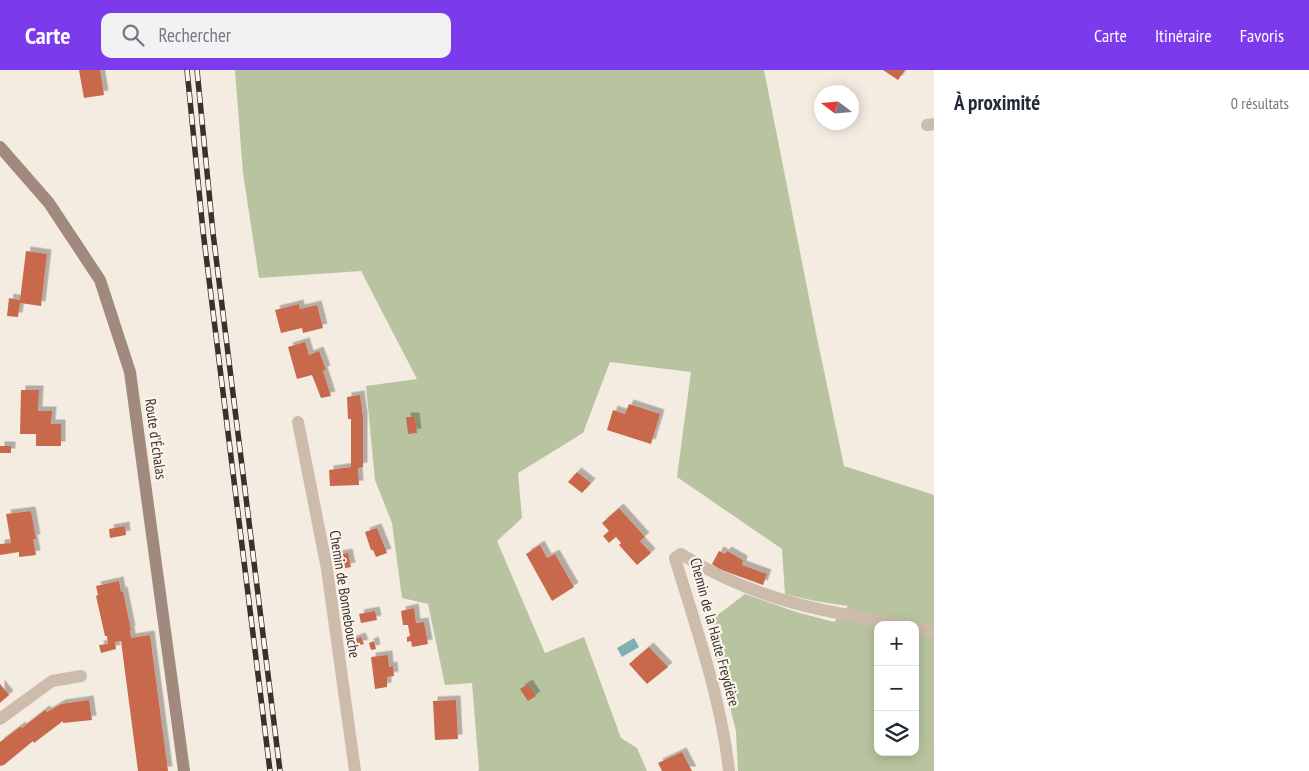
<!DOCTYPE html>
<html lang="fr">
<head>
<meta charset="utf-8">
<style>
	:root { --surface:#fff; --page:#f2f2f3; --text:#1f2937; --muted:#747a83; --line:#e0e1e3; --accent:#7c3aed }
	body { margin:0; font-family:"PT Sans Narrow",sans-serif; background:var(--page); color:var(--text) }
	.controls { position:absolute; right:15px; bottom:15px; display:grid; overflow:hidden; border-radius:10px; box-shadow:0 2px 12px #0003 }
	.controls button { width:45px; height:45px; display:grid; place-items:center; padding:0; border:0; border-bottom:1px solid var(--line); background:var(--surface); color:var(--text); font:25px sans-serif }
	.compass { position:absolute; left:814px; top:15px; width:45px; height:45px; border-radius:50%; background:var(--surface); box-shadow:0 2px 12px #0003; rotate:286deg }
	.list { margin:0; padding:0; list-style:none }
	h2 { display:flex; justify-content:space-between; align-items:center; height:65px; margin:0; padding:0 20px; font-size:21px }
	h2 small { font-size:16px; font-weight:400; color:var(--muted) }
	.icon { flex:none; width:28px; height:28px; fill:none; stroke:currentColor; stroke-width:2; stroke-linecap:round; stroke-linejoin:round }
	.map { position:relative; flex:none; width:934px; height:701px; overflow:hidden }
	header { display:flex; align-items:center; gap:30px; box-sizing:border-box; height:70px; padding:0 25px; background:var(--accent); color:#fff }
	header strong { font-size:24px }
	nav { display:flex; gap:28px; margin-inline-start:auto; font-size:18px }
	.search { width:350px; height:45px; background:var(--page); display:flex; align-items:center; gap:12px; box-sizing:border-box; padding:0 18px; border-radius:10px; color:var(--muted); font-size:19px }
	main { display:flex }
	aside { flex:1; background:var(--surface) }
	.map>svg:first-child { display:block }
	.green { fill:#b8c4a0; fill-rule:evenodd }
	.water { fill:#7fb0b2 }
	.building { fill:#c8694b; filter:url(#shadow) }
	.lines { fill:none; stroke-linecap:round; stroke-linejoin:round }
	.street { stroke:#cdbbac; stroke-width:12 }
	.secondary { stroke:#a18a7d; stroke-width:12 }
	.rail-casing { stroke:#3b302b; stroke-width:5.5 }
	.rail { stroke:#fbf5ee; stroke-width:4; stroke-dasharray:11; stroke-linecap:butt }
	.labels { text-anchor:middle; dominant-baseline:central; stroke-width:4.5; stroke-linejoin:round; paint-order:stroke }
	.street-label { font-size:15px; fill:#3b302b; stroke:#fbf5ee }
</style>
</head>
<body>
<header>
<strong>Carte</strong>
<div class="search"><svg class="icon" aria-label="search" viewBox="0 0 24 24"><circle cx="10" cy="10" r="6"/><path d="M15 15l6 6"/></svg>Rechercher</div>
<nav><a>Carte</a><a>Itinéraire</a><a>Favoris</a></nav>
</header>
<main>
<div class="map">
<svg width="934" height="701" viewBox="0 0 934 701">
	<defs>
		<filter id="shadow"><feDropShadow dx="4.5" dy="-4.5" stdDeviation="0" flood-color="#0004"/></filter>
	</defs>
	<rect width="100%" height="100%" fill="#f4ebe1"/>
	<!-- green -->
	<path class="green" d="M235,0h529l53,268 27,128 90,29v276h-196l-2,-40 -10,-40 -20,-67 39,-30 51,18 38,10 14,-16 -33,-5 -30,-7 -3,-45 -105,-72 14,-105 -81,-10 -27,71 -65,40 4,45 -25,23 48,112 39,-16 37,101 16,10 10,23h-169l1,-2 -7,-86 -27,2 -17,-81 -26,-6 -10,-75 -17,-43 -9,-94 51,-7 -56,-108 -102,7 -16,-105zM878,555h37v127h-37z"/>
	<!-- water -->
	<path class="water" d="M634,568l5,9 -17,10 -5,-9z"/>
	<!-- building -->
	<path class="building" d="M79,0h21l4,25 -20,3z
		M883,0h22l-7,10z
		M26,181l21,3 -6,52 -21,-3 -2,14 -11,-1 2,-18 11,2z
		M299,234l1,5 17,-4 6,23 -20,5 -1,-5 -21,5 -6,-23z
		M305,272l4,13 10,-4 7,19 -3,1 8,25 -10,2 -9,-23 -15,4 -9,-32z
		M21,320h18l-1,21h14l-1,13h10v22h-25v-12h-16z
		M360,325l3,22v50l-5,1 1,17 -29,1 -1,-16 22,-3v-48h-3l-1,-22z
		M629,334l31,10 -9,30 -44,-14 6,-20 12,4z
		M406,347h9l2,16 -9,1z
		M0,376h11v7h-11z
		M577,402l14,11 -9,10 -14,-11z
		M619,438l26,29 -5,4 11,12 -14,12 -18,-20 2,-2 -5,-6 -7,6 -6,-7 6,-5 -7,-8z
		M31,441l5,28h-3l3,16 -17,2v-5l-19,3v-11l11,-1 -5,-29z
		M125,456l1,9 -16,3 -1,-9z
		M377,458l10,25 -11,4 -3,-7h-2l-6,-18z
		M540,475l7,13 8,-4 19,33 -22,14 -26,-47z
		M719,481l6,3 2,-3 16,9 -1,5 25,9 -4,11 -44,-16 -7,-5z
		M348,483l3,14 -16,3 -2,-14z
		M119,511l2,11 2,-1 8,39h-1l1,8 19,-3 18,136h-30l-17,-130 -6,1 1,7 -15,4 -2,-8 9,-1 -1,-8h-2l-9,-40 2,-1 -2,-9z
		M414,538l2,15 8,-1 4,22 -16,3 -1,-6 -4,1v-5l3,-1 -2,-11h-5l-2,-14z
		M375,541l2,9 -16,3 -2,-9z
		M361,567l3,7 -13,3 -1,-6z
		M374,571l2,8 -5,1 -2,-7z
		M649,577l19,20 -21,17 -18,-20z
		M388,585l1,12 4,-1 1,10 -7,1v10l-12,2 -4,-32z
		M0,614l9,11 -9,8z
		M528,614l8,12 -8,5 -8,-12z
		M89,630l3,20 -29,3v-2l-29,22 -1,-2 -29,24 -4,1v-24l21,-16 1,2 23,-18 2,2 14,-8z
		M456,630l2,39 -23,1 -2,-39z
		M682,682l10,19h-30l-4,-8z"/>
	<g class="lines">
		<!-- street -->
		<path class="street" d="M927,55l7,-1
			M298,352l29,147 28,202
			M915,558l19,3
			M0,649l52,-38 29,-5
			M729,701c-8,-73 -33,-143 -54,-213l6,-4c27,17 57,31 87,41 43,15 89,21 133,30"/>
		<!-- secondary -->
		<path class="secondary" d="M0,77l49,56 51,77 30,92 54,399"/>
		<defs>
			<path id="rail" d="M187,0l16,161 67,540
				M197,0l16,163 67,538"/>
		</defs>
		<!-- rail casing -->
		<use href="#rail" class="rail-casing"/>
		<!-- rail -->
		<use href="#rail" class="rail"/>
	</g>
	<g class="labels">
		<!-- street labels -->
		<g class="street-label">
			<text transform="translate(156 369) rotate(82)">Route d'Échalas</text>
			<text transform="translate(345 524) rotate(81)">Chemin de Bonnebouche</text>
			<text transform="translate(715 562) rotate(75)">Chemin de la Haute Freydière</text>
		</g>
	</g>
</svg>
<div class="controls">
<button>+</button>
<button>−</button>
<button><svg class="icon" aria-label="layers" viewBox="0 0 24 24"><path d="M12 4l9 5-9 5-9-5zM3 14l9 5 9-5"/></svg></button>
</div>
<svg class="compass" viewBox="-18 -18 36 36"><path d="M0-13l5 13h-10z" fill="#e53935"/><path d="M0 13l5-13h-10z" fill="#747a83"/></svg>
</div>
<aside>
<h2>À proximité<small>0 résultats</small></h2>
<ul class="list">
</ul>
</aside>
</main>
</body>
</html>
